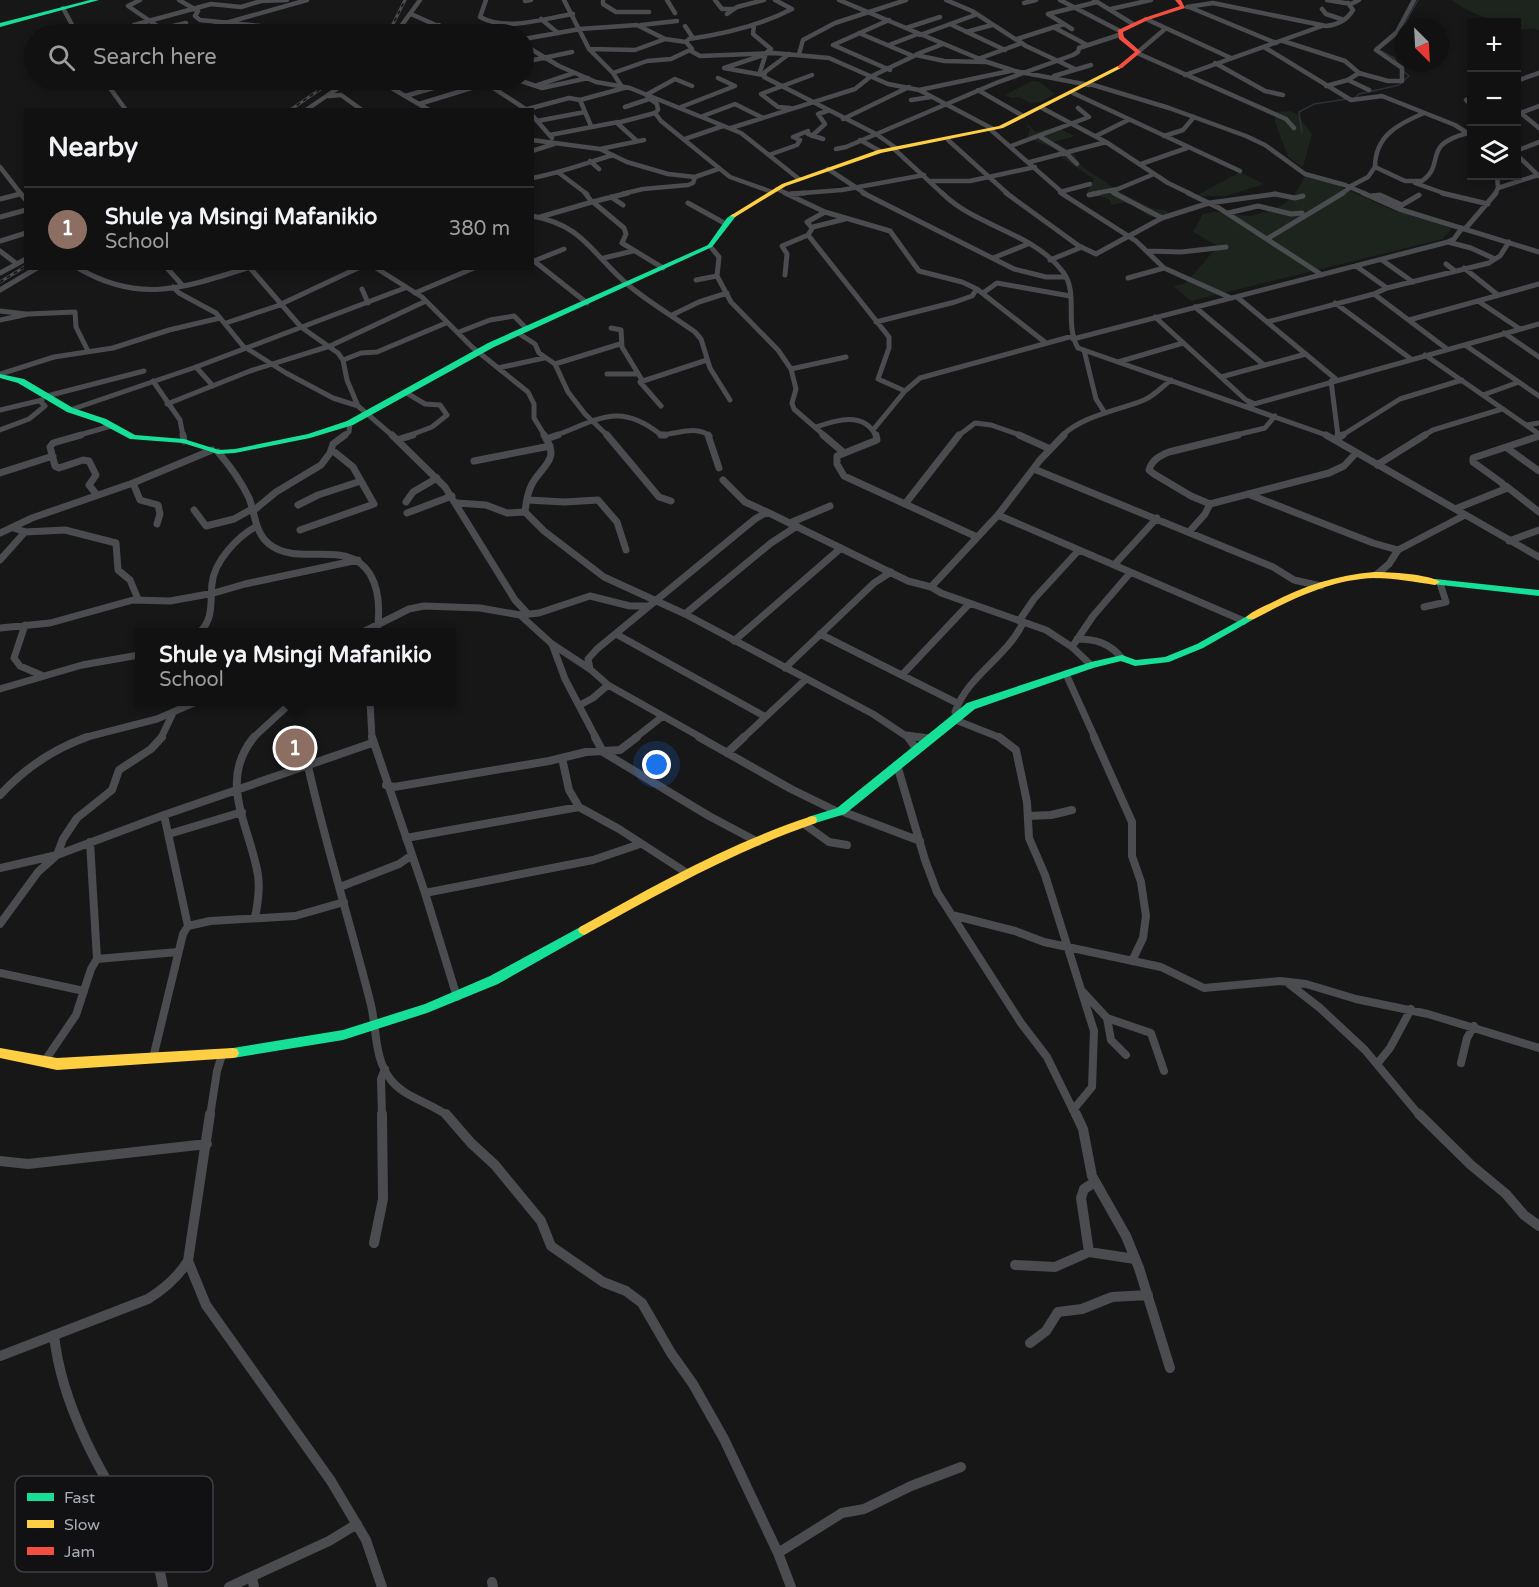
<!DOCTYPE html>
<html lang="en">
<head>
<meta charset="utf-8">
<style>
	:root { --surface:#111; --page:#1e1f1f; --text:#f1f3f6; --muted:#9c9d9f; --line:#303131; --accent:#757880 }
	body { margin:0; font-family:"Varela Round",sans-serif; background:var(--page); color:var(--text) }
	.controls { position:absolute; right:18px; top:18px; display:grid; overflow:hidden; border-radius:0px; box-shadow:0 3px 9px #0003 }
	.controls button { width:54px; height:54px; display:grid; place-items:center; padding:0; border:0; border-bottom:2px solid var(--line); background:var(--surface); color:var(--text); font:30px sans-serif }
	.compass { position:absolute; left:1395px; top:18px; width:54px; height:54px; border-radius:50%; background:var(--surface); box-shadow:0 3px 9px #0003; rotate:156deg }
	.you { position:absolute; left:657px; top:765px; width:21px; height:21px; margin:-15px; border:4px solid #fff; border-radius:50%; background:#1a73e8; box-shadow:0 0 0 9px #1a73e833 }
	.badge { display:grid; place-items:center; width:39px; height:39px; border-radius:50%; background:var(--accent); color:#fff; font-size:20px; font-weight:700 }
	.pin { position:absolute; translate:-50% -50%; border:3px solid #fff; box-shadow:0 2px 6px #0006 }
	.popup { position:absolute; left:135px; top:628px; width:321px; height:78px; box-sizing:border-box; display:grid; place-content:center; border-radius:0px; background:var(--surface); filter:drop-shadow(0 2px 4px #0005); font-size:20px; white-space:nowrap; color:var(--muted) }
	.popup b { font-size:22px; color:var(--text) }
	.popup::after { content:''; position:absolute; left:50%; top:100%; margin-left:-12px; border:12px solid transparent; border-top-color:var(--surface) }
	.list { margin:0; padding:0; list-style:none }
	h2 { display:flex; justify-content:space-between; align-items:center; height:78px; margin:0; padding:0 24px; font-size:26px }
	h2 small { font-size:20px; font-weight:400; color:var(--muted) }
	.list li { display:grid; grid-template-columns:39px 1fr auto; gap:18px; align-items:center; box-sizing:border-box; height:84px; padding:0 24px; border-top:2px solid var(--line) }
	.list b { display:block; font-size:22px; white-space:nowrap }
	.list p { margin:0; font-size:20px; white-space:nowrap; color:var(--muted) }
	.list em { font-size:20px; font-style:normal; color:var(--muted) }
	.icon { flex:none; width:33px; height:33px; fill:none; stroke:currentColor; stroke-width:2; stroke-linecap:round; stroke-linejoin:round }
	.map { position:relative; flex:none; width:1539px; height:1587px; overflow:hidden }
	.search { position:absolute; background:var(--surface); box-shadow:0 3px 9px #0003; left:24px; top:24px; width:510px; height:66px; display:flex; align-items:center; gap:15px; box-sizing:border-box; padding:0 21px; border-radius:33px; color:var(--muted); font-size:22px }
	.panel { position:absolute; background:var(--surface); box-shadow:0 3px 9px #0003; left:24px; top:108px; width:510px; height:162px; border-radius:0px }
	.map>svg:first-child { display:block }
	.green { fill:#1d241e }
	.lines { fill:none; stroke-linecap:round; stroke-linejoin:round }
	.stream { stroke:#2a3239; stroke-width:1.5 }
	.street-far4 { stroke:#4b4c50; stroke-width:4.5 }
	.street-far3 { stroke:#4b4c50; stroke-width:5 }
	.street-far2 { stroke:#4b4c50; stroke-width:7 }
	.street-far1 { stroke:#4b4c50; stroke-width:8 }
	.street { stroke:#4b4c50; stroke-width:10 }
	.fast { fill:#16e098; fill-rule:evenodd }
	.slow { fill:#ffcf43; fill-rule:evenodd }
	.jam { fill:#f24e42; fill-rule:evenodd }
	.rail-casing { stroke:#4b4c4f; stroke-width:3 }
	.rail { stroke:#111113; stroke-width:1.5; stroke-dasharray:4; stroke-linecap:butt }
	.key { fill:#111113; stroke:#3e4045; stroke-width:1.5 }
	.key-label { font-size:16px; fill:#a8adb8 }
</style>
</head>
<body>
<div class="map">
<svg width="1539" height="1587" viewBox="0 0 1539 1587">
	<rect width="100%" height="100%" fill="#171717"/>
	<!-- green -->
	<path class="green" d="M1452,0h87v30c-8,-4 -15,2 -22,-1l-1,-7c-24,0 -44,-7 -64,-22z
		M1032,81l8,1 15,12 -15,8 -10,1 -11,-6 -7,1 -7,-3z
		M1290,111l8,4 14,19 -9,33 -15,-10 -13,-35v-10z
		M1028,125l8,7 20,-5 19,9 -21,6 18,9 9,15 41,27 29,15 17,3 -1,3c-23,10 -22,-8 -42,-11 -4,-1 -10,2 -15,2l1,-4c-8,-6 -16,-4 -24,-9l7,-13 -36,-24 -1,-5c-8,-5 -24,-9 -29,-13l2,-8 -4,-3z
		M1240,172l24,12 -38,12h-30z
		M1305,176l26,6 59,27 62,19 -9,11 -252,62 -18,-15 13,-3 32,-37 -25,-14 10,-18c23,-6 27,2 47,2 5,-1 10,-3 14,-4 23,-6 31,-15 41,-36z"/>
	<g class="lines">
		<!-- stream -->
		<path class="stream" d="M1386,44l14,-12 18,-32
			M1381,51l13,7 3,5
			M1356,97l3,-3 40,-9 10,-9 -7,-6
			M1302,133l-3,-21 15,-8 33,-5"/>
		<!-- street-far4 -->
		<path class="street-far4" d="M140,0l-12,6 41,28
			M179,0l19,11 -3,5 5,4 60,6
			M486,0l-6,17c27,15 65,1 93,-3
			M564,0l25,49 24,24 9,14
			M603,0v4l13,8h33
			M667,0l8,13
			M715,0l7,9h11
			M839,0l148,62 28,9 74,14
			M946,0l26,11 54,35 49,23
			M1060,0l60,31
			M1094,0l39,24
			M1327,0l24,4 8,-4
			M525,1l6,-1
			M1024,3l12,-3
			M1187,7l26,-4 113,23c11,-1 21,-6 27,-16l-5,-7
			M1189,7l87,36
			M63,8l14,26
			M1111,9l40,-9
			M1322,9l4,5 15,5
			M411,14l45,20
			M727,14l10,-7 27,-7
			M541,19l17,14
			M1146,19l85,39
			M889,20l-56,25 57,25
			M494,23l23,11
			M950,24l55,26
			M134,25l77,-21 30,3 20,-6 26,-1
			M439,25l-10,6 24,3
			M641,25l36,-4
			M754,25l-1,9 18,15 -5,4 -6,19 3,3 -39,-7 40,-13
			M685,26l8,12
			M906,28l34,-11
			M1055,28l32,17
			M1072,29l-24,-15 49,-12
			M966,32l26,-7
			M859,33l54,23
			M139,34l47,-11
			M187,34l120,-34
			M392,34l7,-5 21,-29
			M920,35l55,-20
			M524,39l56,-10 57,-4 28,14 21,3
			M1017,39l47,-15
			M1283,41l62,20 14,12 -11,7 -22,6
			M524,45l35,21 37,16 34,6 111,45 58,46
			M889,45l29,-11
			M1264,47l87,53 31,-4 73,29 17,11
			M589,49l46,1 30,-11
			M691,51l9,5 74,-3 55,5 59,26 31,6 74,39
			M1138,52l27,-23
			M1137,53l149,66 8,9
			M789,54l-24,18 -1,5 112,57 20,14
			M799,54l4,-14 32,-17 71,-23
			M917,54l26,-10
			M978,59l44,-16
			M524,62l48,-10
			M1215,63l50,28 18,4
			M613,73l34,-12 24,-2 21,-10 -6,-7 3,-3c36,-5 70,-13 103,-30l-17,-9
			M1359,73l29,8h14v-13l-26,-18 21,-18 17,-32
			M1185,75l137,-49
			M1054,76l37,-11
			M104,80l22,30
			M378,80l51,30
			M481,80l46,30
			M518,80l24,8 46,-10
			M1348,80l21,10
			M1516,81l23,-8
			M1090,84l79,24 77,28 19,9 40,29 40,11 21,9
			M538,85l36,-12
			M492,86l24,-6
			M919,90l91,-19
			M978,90l45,26
			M1073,93l167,78
			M646,95l29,-16 17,7
			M329,96l12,-1 21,15
			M405,96l57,-16
			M1472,97l-6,3 6,6
			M650,99l7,5 1,6 -3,3 6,8 69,56 42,15
			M911,100l20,-3
			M419,104l69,-21
			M625,107l24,-8
			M681,107l54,-21 -17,-8
			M790,108l-12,-1 -17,-13 51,-19
			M1042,108l64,34 62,41 23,11
			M1516,109l23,19
			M306,110l44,-30
			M524,110l45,-12 11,2
			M1520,113l19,-7
			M532,115l20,23
			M703,116l32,-12 28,14
			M843,119l66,-32
			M537,121l48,-9
			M591,126l-11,-26 44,-12
			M731,128l124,-39 15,-12 46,-22 28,6 43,1
			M991,130l73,64
			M808,134l15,5
			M550,135l68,-13
			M812,136l13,-12 -7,-10 9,-3
			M1039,136l26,16 12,12
			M1096,136l32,-16
			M1164,136l19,-6 11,-13
			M685,139l38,-13
			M532,140l68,9 27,13 41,12 27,3 23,-8
			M860,140l20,11
			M948,140l60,54
			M637,141l-20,-18 38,-10
			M1011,146l78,-29 -11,-9
			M893,148l50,46
			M600,149l44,-9
			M836,149l10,-2 150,-64 77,-28 5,-3 1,-4 40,-13
			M532,151l22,-7
			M1516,151l23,-9
			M1516,154l23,22
			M769,155l28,-10 3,-5 -7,-3 15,-6
			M590,161l9,8
			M1030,162l76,-20
			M1141,164l46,-16
			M0,167l21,27
			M1375,167c0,-31 23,-43 49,-54
			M828,169l38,25
			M559,173l28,21
			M532,178c28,-5 54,-15 81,-23
			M931,181h39l65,-14
			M1415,183l31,11
			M1349,187l19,-10 7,-10 30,14h17c25,-18 -2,-36 46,-48
			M1498,188l40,-13
			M777,189l11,5
			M1111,191l6,3
			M1060,192l30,-8
			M622,194l21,-5 45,-4 5,-2 2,-6
			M790,194l52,-4 82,-15
			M1092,194l26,-5 36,-15
			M1273,194h4
			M1341,194l10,-7
			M1495,194l3,-6 -1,-12"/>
		<!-- street-far3 -->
		<path class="street-far3" d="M20,193l6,7
			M785,193l40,19 65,19 29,40 43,11 15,7 69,54
			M863,193l151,76 32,8h20
			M942,193c34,34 91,39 121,79 16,21 1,52 15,76l251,88
			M1006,193l73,53 17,8 66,-36 47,-15 66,-9 20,4 8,-2
			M1061,193l75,48 28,27 67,30
			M1114,193l48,25
			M1188,193l31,15 103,67
			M1363,193l36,16 140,43
			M1442,193l46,11
			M790,194l15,-1
			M1089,195l10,-2
			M1371,196l9,-1 22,10 17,-10
			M611,197l12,8
			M0,199l20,-5
			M592,202l36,-9
			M593,202l31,26 2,6 -4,9 41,25
			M688,203l38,21
			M1228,213l30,-7 33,8 11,-1
			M532,216c51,9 59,37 95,68 21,18 46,32 68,48l6,7 9,29 20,32
			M0,217l26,-7
			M540,217l52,-15 -7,-9
			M812,228l-5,-6 18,-10
			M1465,229l31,-36
			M808,235l81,102v11l-11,31 27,12
			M1267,239l76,-46
			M0,241l26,-8
			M1448,242l23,6 24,11
			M710,246l9,11 -2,19 14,26 47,48 13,19 5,20 -4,14 2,6 31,27
			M564,249l-30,12 53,42
			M0,251l17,13
			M1147,251l34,1 45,-5
			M604,258l29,-7
			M993,258l35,-14
			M1050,260l32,-13
			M1382,260l31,22
			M1446,264l9,7
			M1356,266l31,22
			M78,268c61,36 106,20 169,0
			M167,268l16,18
			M250,268l51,59 37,26 5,7 4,20 11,26 35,30
			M376,268l46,29 50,50 56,45 6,12v14l11,18
			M1464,268l34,27
			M0,273l26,-14
			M785,275l2,-21 -5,-8 26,-11 5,-8 32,-8
			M1128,278l36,-10
			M696,280l21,-4
			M173,287l6,6 37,20 27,33 43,27 47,25 25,8
			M362,289l6,14
			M0,290l37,-22
			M415,293l59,-25
			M983,293l14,-10 73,13
			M1237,297l100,83
			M1478,301l42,28
			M1335,303l76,56
			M1195,307l69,58
			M0,311l26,3
			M672,315l27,-13 28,-9
			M1155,317l91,83 7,3
			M0,320l28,-6 47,-2 1,15 12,24
			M1409,320l130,-36
			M876,322l79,-20 17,-6 5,-7
			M1267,322l107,-28
			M226,323l51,-17 81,-38
			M611,328l10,2 1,17 20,33
			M459,332l31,-12 24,-4 13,13
			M518,333l17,11 4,9 16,11 13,28 17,22 23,22
			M1504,333l35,24
			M1073,339l375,-97 6,-3 8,-11
			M1465,345l74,51
			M1447,349l-73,-55 13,-6 102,-25 11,-7 9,-14
			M1084,350l12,49 9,14
			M1425,355l114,79
			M343,360l18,-7 16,-1 69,-29
			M1118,362l65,-19
			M555,364l65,-20
			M196,367l17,19
			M498,368l46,-10
			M791,369l55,-12
			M0,374l54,-17 59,-9 56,-18 51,-12
			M607,374h29
			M1221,377l85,-23
			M153,381l27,39 3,16
			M1331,381l7,55
			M405,392l20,12 15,1 7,10 -15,12 -24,9
			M1483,395l36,-13
			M47,396l97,-25
			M167,404l83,-33 80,-25 96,-45
			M661,406l-21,-24 67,-22
			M1247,406l292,-82
			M0,410l42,-10
			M70,410l126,-43 209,-79
			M1527,425l12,-2
			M816,427c20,-7 48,-16 60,9
			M0,430l29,-11 16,-13 -5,-5
			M873,430l32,-39 15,-13 153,-42
			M76,436l35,-10
			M343,436l6,-4 1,-9
			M554,436c44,-16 65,-35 107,-1 17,-1 34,-10 49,1
			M958,436l17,-13 16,2 32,11
			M1062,436c19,-20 58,-26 82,-36 10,-4 19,-14 27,-20
			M1232,436l33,-8 10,-12
			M1341,436l59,-37 62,-19
			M1423,436l10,-6 69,-21"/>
		<!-- street-far2 -->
		<path class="street-far2" d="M81,435l-28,8 -3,4 5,19 4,2 24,-8 6,1 7,14 -7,10 8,10
			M183,435l1,6
			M392,435l53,52 70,113 13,14
			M544,435c17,25 -1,29 -12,49 -5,9 -6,19 -7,28l19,19 60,46 81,37 188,100 36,24
			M607,435l52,62 12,4
			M661,435h4
			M708,435l11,33
			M823,435l20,17
			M876,435l1,5 -40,16v8l7,12 133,61
			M1019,435l31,14
			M1064,435l-24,25 -42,55 -67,72 10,6 105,37 26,17 19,18
			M1326,435l213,122
			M1338,438l5,-3
			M546,439l12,-4
			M397,440l16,-5
			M1335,440l3,-2v-3
			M1507,448l32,23
			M218,452c12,14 23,29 31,46 6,15 6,35 20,46 30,24 78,-7 101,30 10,17 10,38 7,58
			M474,461l76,-15
			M1377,465l48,-30
			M1034,469l239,98 21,13 27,6
			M0,473l53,-17
			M723,480l22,22 22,10
			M133,483l7,17 18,5 2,9 -3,10
			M1506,486l33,26
			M1248,494l125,49 25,7 67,-35
			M527,500l38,2 33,-2 19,22 9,28
			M406,502l7,-10 24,-14
			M457,503l29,2 21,8 18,-1
			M905,504l54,-69
			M1210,504l-19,-8 -37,-22 -5,-4c3,-10 10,-14 20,-18l69,-17
			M298,505l20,-10 43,-14
			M1455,509l50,-20 -3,-6 -29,-21v-4l66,-22
			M194,510l12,16 28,-7 18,-10
			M253,511l23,-19 45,-27 9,-12 3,-9 12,-9
			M407,513l45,-17
			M998,515l246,106
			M790,523l40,-17
			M14,528l11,4 40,-2 51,13 2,27 12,10 8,19
			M300,530l74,-26 -21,-37 -21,-17
			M1189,532l16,-18 5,-10 119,-31 15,-7 12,-13
			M0,533l32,-15 101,-35 79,-33
			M1509,541l30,-11
			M0,560l25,-28
			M1114,565l43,-47
			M1376,575l13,-11 9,-14
			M1424,607l22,-5 -6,-19
			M685,614l86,-71 26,-17
			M520,615l32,29 13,35 31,59
			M1019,621l15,-22 45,-49
			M25,625l-11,33 6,8 21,9
			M0,628l50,-5 83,-23 37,1 44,-8 31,-9 113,-24
			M200,632c14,-14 10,-30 12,-48 2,-23 26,-48 45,-58
			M363,632l46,-23 15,-3 56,2 40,7 19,-2 51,-17 40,10h19
			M616,634l148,82
			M820,634l137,69
			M1077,639c19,0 32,4 45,19
			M734,641l107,-93
			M552,644l38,25 18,16 94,53
			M1072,647l21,-31 37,-43
			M785,668l89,-85 17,-11
			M590,669l-2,-10 9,-10 158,-130 12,-7 141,69 23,6
			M1066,674l29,64
			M902,675l67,-71
			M0,689l82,-24 57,-10
			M370,702l2,36
			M580,705l13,-7 15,-13
			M958,714l-3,-2c13,-37 51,-54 68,-89
			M953,719l48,19
			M907,735l20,3
			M83,738l74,-19 39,-17
			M161,738l11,-23
			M253,738l39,-36
			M635,738l28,-22
			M743,738l63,-59"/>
		<!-- street-far1 -->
		<path class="street-far1" d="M254,737c-37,45 -4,89 4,138 2,14 0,28 -3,42
			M372,737l53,156 32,104
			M595,737l8,15 106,64 49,26
			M699,737l92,52 47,23
			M908,737l9,13
			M918,737l13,2
			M999,737l17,13 11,52 2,36 16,37 49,156 -2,56 -19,23
			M1094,737l38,85v34l9,26 5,34 -3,22 -11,23
			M727,753l17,-16
			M562,758l7,32 10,17 40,22 68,44
			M897,765l28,95 12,32 84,131 26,34 29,59
			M308,766c18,81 43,159 63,239 6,25 3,54 20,75 13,17 40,23 57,36
			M386,785l8,2 155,-26 37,-9 34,-2 17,-13
			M0,795c25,-27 53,-46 87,-58
			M841,811l79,30
			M164,815l24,111
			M1029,816l22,-1 21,-5
			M804,824l25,18 18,3
			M169,834l73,-22
			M406,838l173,-31
			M90,842l7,117
			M0,868l57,-13 6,-16 14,-21 35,-28 7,-20 32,-21 11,-12
			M340,887l59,-23 13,-9
			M425,893l168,-33 47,-16
			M952,915l63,16 29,11 117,25 43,21 76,-7 26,3 50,15 72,15 111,34
			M0,924l38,-52 19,-17 107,-40 208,-72
			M0,973l84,18
			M1288,983l32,25 45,42 55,66
			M1082,991l25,27 4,22 15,15
			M1107,1018l44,15 13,38
			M153,1058l30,-124 5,-8 22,-5 85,-5 49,-14
			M44,1062l32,-47 15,-46 6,-10 81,-7
			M1461,1063l6,-25 7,-12
			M1377,1064l13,-16 21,-39
			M210,1116l7,-45 5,-16
			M382,1116l-1,-37 4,-10"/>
		<!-- street -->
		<path class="street" d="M446,1114l25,29 24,22 46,56 10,25 52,36 23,9 16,12 29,50 22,31 31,55 54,114 13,34
			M1076,1114l7,15 9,47 34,60 13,32 31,100
			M1419,1114l52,51 35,29 18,21 15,11
			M0,1161l28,3 179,-20
			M374,1243l9,-44 -1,-85
			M1089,1252l-8,-54 3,-9 11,-7
			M188,1261l18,44 125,176 35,59 16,47
			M1015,1265l40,2 34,-15 46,7
			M54,1335c9,86 64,164 106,237l3,15
			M1030,1343l16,-12 12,-19 24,-3 30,-12 36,-2
			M0,1356l148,-57c16,-10 30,-22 40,-38l22,-147
			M778,1553l64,-40 22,-4 47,-23 50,-19
			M252,1578l2,9
			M492,1582l1,5
			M229,1587l100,-46 28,-17"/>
		<!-- fast -->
		<path class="fast" d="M90,0h9l-99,27v-4z
			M733,214l3,2 -24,31 -218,100 -141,78 -43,13 -75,15 -17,1 -35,-11 -53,-4 -30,-16 -33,-11 -49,-29 -18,-5v-4l24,5 49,29 33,11 29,16 49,4 35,11 16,-1 73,-15 39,-13 141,-78 220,-98 19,-27z
			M1435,579l104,11v6l-107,-12 -2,-2 2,-2z
			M1251,614l5,3 -2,2 -51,29 -34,14 -34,4 -14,-5 -28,7 -118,41 -130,105 -33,10 -4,-1 -1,-3 1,-3 29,-9 130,-105 124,-41 31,-7 14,5 29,-3 32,-13z
			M584,925l4,2 2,3 -2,3 -90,51 -71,29 -84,27 -110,18 -4,-1 -2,-4 2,-4 4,-1 110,-18 82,-26 65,-28z"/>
		<!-- slow -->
		<path class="slow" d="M1118,66l5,1 -120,61 -122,25 -95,33 -51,31 -5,-1 52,-32 96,-34 121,-24z
			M1374,572c15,0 55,2 66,10l-5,3c-20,-3 -40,-7 -60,-7 -43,1 -83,21 -121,41h-6l-2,-2c7,-6 16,-10 25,-14 32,-17 66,-28 103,-31z
			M812,816l4,1 1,3 -1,3c-81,28 -154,69 -228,110l-4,2 -4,-2 -2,-3 2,-3c75,-42 150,-84 232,-111z
			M0,1048l57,10 176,-10 4,1 2,4 -2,4 -4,1 -176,12 -57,-12z"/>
		<!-- jam -->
		<path class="jam" d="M1175,0h6l4,8 -37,12 -25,12 1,5 17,15 -19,16h-4v-2l17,-14 -16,-13 -1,-9 26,-12 36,-12z"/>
		<defs>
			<path id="rail" d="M385,34l6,-6 14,-28
				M290,110l44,-30
				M0,282l26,-16"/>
		</defs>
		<!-- rail casing -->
		<use href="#rail" class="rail-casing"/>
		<!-- rail -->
		<use href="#rail" class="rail"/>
	</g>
	<!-- legend -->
	<rect x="15" y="1476" width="198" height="96" rx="9" class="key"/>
	<rect x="27" y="1493" width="27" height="8" fill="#16e098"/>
	<rect x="27" y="1520" width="27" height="8" fill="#ffcf43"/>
	<rect x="27" y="1547" width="27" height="8" fill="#f24e42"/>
	<g class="key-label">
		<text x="64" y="1503">Fast</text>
		<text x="64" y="1530">Slow</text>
		<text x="64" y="1557">Jam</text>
	</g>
</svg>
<div class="controls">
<button>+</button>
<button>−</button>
<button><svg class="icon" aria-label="layers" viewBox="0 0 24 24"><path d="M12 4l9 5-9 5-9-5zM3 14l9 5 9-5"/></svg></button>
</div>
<svg class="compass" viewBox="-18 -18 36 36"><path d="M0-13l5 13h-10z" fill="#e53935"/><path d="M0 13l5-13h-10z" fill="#9c9d9f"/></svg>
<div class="you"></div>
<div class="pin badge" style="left:295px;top:748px;background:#8d6e63">1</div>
<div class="popup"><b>Shule ya Msingi Mafanikio</b>School</div>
<div class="search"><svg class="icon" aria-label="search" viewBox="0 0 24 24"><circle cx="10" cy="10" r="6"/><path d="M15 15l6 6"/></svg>Search here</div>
<section class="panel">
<h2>Nearby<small></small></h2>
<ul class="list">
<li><span class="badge" style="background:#8d6e63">1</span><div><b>Shule ya Msingi Mafanikio</b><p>School</p></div><em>380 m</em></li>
</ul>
</section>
</div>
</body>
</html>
